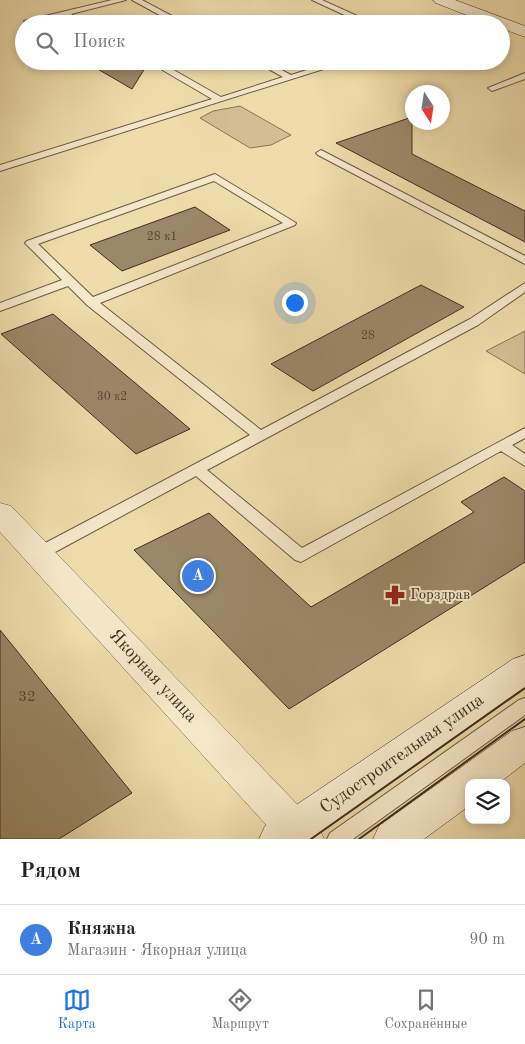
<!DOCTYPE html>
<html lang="ru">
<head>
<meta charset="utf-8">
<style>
	:root { --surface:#fff; --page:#f6f6f6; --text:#222; --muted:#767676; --line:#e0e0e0; --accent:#1a73e8 }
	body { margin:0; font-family:"Old Standard TT",serif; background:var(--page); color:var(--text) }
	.controls { position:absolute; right:15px; bottom:15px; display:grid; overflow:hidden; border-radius:10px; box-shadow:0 2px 8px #0003 }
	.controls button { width:45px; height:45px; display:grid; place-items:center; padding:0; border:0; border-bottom:1px solid var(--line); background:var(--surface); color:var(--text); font:25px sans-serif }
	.compass { position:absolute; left:405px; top:85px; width:45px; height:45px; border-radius:50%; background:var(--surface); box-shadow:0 2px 8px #0003; rotate:168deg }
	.you { position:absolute; left:294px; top:302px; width:18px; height:18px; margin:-12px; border:4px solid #fff; border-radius:50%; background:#1a73e8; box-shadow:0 0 0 8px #1a73e833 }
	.badge { display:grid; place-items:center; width:32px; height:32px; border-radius:50%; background:var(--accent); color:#fff; font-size:16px; font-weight:700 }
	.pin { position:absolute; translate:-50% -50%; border:2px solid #fff; box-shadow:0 1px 5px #0006 }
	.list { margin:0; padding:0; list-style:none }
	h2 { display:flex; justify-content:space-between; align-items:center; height:65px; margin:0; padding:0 20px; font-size:21px }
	h2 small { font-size:16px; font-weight:400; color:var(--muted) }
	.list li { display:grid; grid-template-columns:32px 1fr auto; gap:15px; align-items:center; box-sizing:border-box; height:70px; padding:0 20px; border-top:1px solid var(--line) }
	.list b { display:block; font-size:19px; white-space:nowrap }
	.list p { margin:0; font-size:16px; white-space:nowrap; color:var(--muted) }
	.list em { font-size:16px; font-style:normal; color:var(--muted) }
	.icon { flex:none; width:28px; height:28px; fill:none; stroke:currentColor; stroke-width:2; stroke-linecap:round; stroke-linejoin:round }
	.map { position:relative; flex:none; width:525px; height:839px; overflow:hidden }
	.search { position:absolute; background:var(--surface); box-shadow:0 2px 8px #0003; left:15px; right:15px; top:15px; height:55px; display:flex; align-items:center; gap:12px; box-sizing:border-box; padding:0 18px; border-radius:28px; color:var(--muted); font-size:19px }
	.sheet { height:135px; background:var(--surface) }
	nav { display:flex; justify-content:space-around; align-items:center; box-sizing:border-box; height:70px; border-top:1px solid var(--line); background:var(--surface); font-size:14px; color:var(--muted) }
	nav a { display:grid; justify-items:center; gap:2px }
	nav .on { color:var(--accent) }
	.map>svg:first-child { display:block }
	.green { fill:#d1be93; stroke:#887659 }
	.building { fill:#9b8868; stroke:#402d1f }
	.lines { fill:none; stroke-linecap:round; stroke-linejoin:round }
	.lane-casing { stroke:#6c5942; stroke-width:2 }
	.street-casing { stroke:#6c5942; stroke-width:1 }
	.secondary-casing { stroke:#402d1f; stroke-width:1 }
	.lane { fill:#f5e8c8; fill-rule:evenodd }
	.street { fill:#f5e8c8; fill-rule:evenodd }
	.secondary { fill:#f5e8c8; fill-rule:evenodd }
	.tram { stroke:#402d1f; stroke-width:2 }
	.labels { text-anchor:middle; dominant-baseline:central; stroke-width:4; stroke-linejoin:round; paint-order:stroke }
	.number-label { font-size:12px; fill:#574431 }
	.poi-label { font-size:15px; fill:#402d1f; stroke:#f5e8c8; text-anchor:start }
	.near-number-label { font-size:15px; fill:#574431 }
	.near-street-label { font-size:18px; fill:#402d1f; stroke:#f5e8c8 }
</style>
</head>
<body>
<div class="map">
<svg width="525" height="839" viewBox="0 0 525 839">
	<rect width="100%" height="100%" fill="#efdcab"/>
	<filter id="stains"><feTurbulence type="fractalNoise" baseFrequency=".004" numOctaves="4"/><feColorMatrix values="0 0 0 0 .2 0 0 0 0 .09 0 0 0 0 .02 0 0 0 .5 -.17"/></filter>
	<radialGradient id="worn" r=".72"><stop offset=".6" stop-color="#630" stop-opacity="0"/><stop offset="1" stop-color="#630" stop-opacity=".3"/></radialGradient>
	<!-- green -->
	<path class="green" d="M240,106l51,29 -20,10 -21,3 -50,-30 13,-7z
		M525,331v43l-39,-23z"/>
	<!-- building -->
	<path class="building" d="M84,61h49l12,7 -13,21z
		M412,117v37l113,57v31l-189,-99z
		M195,207l35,23 -108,41 -32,-26z
		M421,285l43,22 -151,84 -42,-27z
		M53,314l25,21 112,94 -54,25 -135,-120z
		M504,477l21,14v71l-236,147 -155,-159 75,-37 102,94 163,-95 -13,-10z
		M0,630l132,163 -73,46h-59z"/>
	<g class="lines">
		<defs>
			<path id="lane" d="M112,0h14l-55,14 16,10h-10l-14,-8 -35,7 -4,-2z
				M132,0h10l45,24h-11z
				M312,0h10l53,24h-11z
				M487,15h3v4l-15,5h-13z
				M147,61h11l63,36 62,-20 -29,-16h11l26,14 44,-14h14l-349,110v-6l212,-66z
				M525,73v6l-33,12 -4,-3z
				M321,150l204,106v8l-207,-109 -2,-2z
				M215,174l81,49 -1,2 -195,78 161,127 209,-111 55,-36v9l-47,33 -271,145 95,78 223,-120v10l-13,7 13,9v12l-24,-15 -200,111 -6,-2 -99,-84 -152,82 -6,2 -6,-2 -2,-4 2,-4 218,-115 -163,-130 -19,-19 -68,25v-8l62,-23 -37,-37 2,-2zM214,181l69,42 -190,74 -55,-53z
				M525,698v17l-172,124h-26l3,-6 189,-133z"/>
			<path id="street" d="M0,503l11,3 307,320 6,13h-45l-279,-307z"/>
			<path id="secondary" d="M433,0h22l70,26v11l-24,-9v-4h-12l-53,-21z
				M525,655v32l-214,152h-52l6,-13 248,-167z
				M525,727v36l-26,20h-30v23l-45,33h-51l6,-13 133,-95z"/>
		</defs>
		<!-- lane casing -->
		<use href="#lane" class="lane-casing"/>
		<!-- street casing -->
		<use href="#street" class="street-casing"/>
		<!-- secondary casing -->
		<use href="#secondary" class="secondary-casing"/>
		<!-- lane -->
		<use href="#lane" class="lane"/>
		<!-- street -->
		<use href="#street" class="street"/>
		<!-- secondary -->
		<use href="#secondary" class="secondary"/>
		<!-- tram -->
		<path class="tram" d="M311,839l214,-151
			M359,839l166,-120"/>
	</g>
	<!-- icons -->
	<defs>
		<symbol id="pharmacy-bare" viewBox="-9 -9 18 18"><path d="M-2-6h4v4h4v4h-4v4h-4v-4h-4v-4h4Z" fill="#8f2418" stroke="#f5e8c8" stroke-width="2.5" paint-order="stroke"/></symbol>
	</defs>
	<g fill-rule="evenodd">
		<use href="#pharmacy-bare" x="381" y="581" width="28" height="28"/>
	</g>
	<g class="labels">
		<!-- number labels -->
		<g class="number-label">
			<text x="162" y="237">28 к1</text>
			<text x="368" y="336">28</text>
			<text x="112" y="397">30 к2</text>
		</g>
		<!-- poi labels -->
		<g class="poi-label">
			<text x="410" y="595">Горздрав</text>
		</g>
		<!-- near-number labels -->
		<g class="near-number-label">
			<text x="27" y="697">32</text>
		</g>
		<!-- near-street labels -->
		<g class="near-street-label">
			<text transform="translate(153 676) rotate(47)">Якорная улица</text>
			<text transform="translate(402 754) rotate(-35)">Судостроительная улица</text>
		</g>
	</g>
	<rect width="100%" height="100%" filter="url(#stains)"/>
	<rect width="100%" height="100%" fill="url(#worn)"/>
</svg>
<div class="controls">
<button><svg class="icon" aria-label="layers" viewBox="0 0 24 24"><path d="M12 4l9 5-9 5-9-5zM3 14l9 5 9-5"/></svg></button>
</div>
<svg class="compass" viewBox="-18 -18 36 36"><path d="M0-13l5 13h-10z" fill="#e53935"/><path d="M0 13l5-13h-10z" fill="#767676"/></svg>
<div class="you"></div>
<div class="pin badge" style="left:198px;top:576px;background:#3f7fe0">A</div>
<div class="search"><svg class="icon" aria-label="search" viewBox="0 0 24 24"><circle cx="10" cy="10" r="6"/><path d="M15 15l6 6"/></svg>Поиск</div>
</div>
<section class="sheet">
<h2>Рядом<small></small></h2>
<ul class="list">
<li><span class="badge" style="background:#3f7fe0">A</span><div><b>Княжна</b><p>Магазин · Якорная улица</p></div><em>90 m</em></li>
</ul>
</section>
<nav>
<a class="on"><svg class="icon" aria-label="map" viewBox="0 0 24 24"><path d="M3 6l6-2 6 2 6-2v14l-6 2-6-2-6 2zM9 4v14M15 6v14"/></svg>Карта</a>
<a><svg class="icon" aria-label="directions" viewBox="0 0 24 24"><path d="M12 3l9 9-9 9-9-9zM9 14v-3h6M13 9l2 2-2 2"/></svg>Маршрут</a>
<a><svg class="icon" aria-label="saved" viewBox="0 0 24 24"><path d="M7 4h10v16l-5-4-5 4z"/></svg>Сохранённые</a>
</nav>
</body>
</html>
